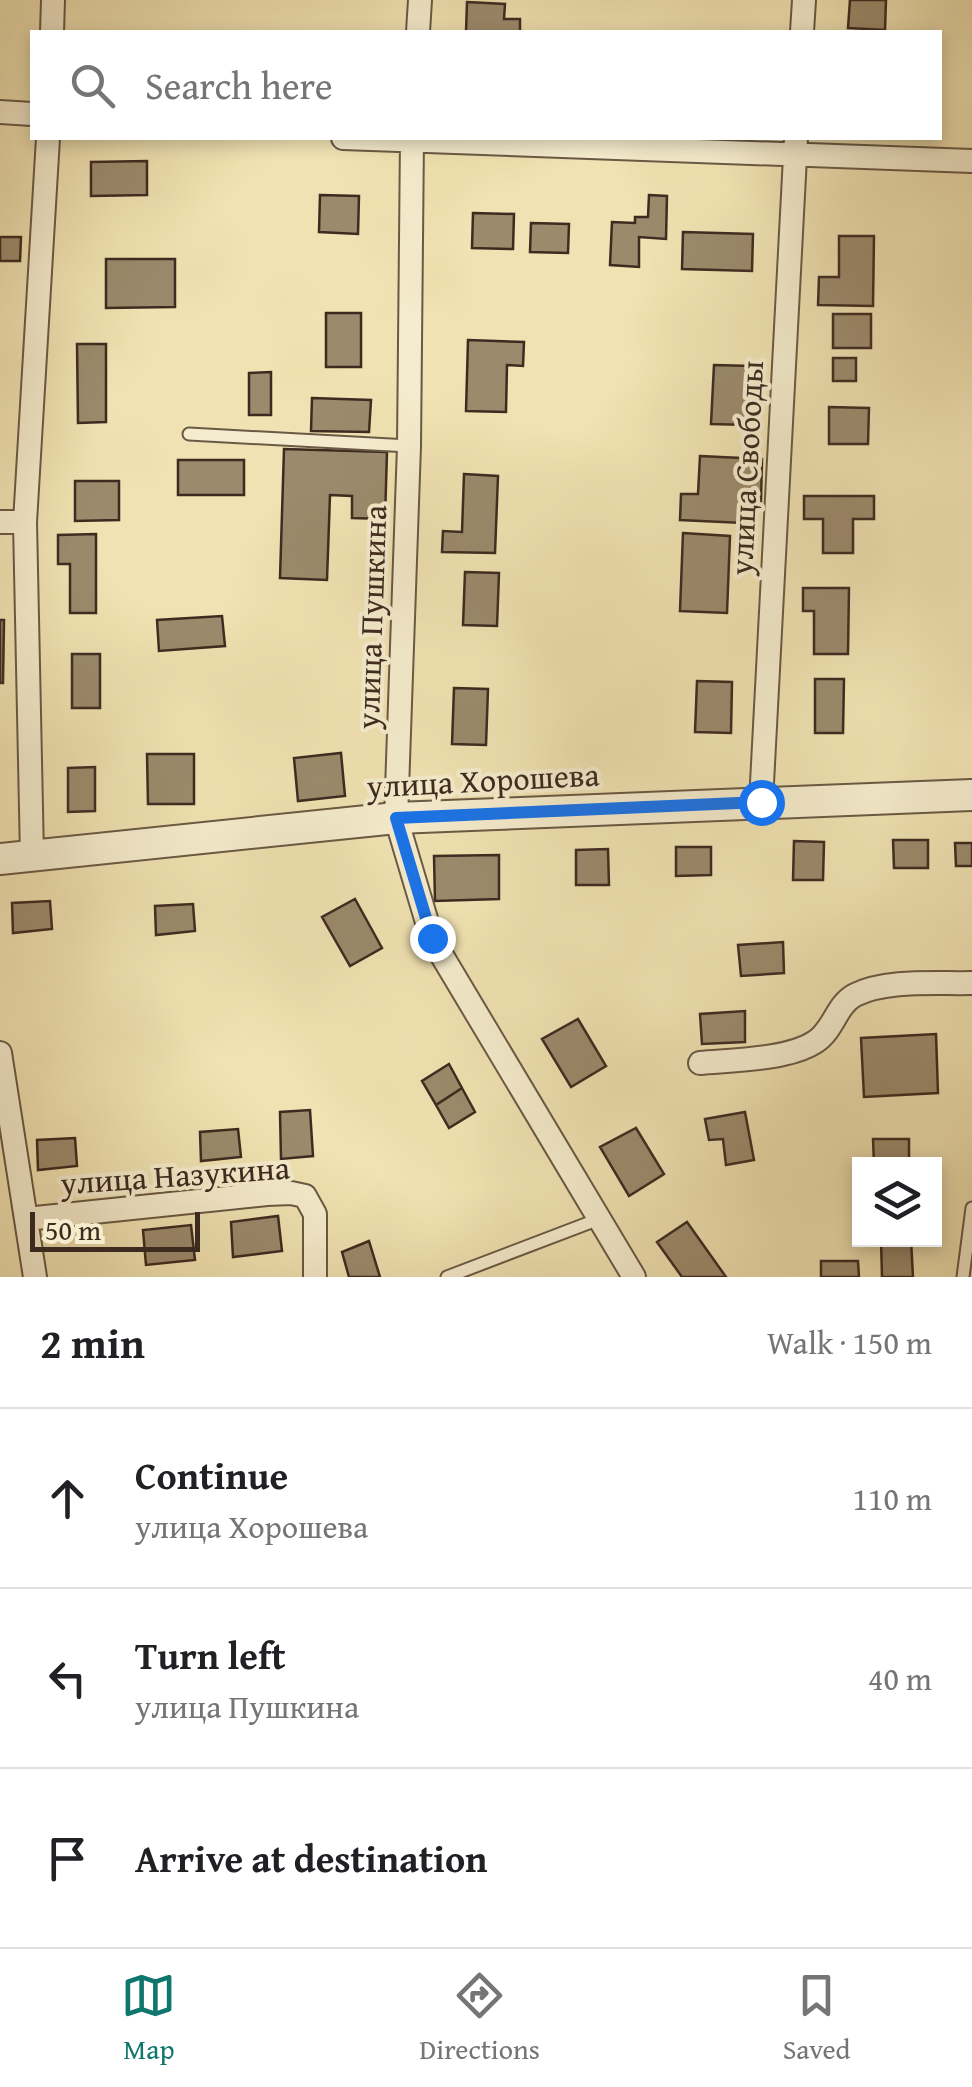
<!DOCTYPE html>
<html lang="en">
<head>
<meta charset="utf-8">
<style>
	:root { --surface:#fff; --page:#f6f6f6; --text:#202124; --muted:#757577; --line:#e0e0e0; --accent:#0f766e }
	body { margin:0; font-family:"Gentium Book Plus",serif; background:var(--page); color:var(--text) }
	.controls { position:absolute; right:30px; bottom:30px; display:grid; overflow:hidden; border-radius:0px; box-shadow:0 5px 15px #0003 }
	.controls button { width:90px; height:90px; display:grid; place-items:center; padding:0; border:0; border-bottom:2px solid var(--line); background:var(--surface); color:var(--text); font:50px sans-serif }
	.scale { position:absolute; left:30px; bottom:25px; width:170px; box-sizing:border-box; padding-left:10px; border:5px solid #3e2b20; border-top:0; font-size:28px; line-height:35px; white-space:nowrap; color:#3e2b20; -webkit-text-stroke:8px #f5eccd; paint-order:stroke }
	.stop { position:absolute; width:30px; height:30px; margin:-22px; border:8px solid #1a73e8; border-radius:50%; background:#fff }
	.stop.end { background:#1a73e8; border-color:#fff; box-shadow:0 2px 10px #0008 }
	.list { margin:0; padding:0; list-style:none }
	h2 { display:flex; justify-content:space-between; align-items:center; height:130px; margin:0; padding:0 40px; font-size:42px }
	h2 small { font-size:32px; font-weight:400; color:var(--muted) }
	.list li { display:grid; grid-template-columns:65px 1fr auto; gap:30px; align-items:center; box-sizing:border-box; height:180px; padding:0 40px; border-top:2px solid var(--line) }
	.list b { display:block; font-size:38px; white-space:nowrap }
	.list p { margin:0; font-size:32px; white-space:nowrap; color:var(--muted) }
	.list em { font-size:32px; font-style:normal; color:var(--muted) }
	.icon { flex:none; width:55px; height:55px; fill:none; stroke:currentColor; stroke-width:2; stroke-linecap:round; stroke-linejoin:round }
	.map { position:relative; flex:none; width:972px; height:1277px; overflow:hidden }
	.search { position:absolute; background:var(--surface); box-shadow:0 5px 15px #0003; left:30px; right:30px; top:30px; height:110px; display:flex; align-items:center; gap:25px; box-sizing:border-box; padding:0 35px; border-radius:0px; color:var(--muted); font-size:38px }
	.sheet { height:670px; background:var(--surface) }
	nav { display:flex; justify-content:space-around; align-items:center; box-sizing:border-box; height:140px; border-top:2px solid var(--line); background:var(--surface); font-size:28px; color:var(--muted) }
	nav a { display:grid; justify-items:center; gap:5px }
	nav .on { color:var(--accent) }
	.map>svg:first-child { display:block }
	.building { fill:#9b8a6c; stroke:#3e2b20; stroke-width:2.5 }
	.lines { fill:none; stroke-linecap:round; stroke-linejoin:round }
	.service-casing { stroke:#6a5944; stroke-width:15 }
	.minor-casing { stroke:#6a5944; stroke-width:26 }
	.tertiary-casing { stroke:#6a5944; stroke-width:34 }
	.service { stroke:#f5eccd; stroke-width:11 }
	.minor { stroke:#f5eccd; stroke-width:22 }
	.tertiary { stroke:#f5eccd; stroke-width:30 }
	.route { stroke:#1a73e8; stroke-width:12 }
	.labels { text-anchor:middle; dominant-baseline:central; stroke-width:8; stroke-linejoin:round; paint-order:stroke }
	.street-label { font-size:32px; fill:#3e2b20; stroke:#f5eccd }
</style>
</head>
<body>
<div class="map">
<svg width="972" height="1277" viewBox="0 0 972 1277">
	<rect width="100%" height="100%" fill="#f0e2b2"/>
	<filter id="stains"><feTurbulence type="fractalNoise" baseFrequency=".002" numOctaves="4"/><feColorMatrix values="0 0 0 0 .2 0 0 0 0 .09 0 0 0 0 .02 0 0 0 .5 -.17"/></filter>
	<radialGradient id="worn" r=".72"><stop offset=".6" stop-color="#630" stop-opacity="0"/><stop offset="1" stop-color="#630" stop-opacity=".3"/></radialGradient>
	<!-- building -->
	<path class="building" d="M850,0h36l-1,30 -37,-2z
		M467,2l38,2 -1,15h16v13h-54z
		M147,161v34l-56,1v-34z
		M320,195l39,1 -1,38 -39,-2z
		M649,195l18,1 -1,43 -27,-2v30l-29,-2 2,-43 23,1v-6h13z
		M473,213l41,1 -1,35 -41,-1z
		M531,223l38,1 -1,29 -38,-1z
		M683,232l70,2 -1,37 -70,-2z
		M839,236h35l-1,70 -55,-1 1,-28h20z
		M0,237h21l-1,24h-20z
		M106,259h69v48l-69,1z
		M326,313h35v54h-35z
		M833,314h38v34h-38z
		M468,340l56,2 -1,24 -16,-1 -1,47 -40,-1z
		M77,344h29v78l-28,1z
		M833,358h23v23h-23z
		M714,365l38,1 -3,59 -38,-1z
		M271,372v43h-22v-42z
		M312,398l59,2 -2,32 -58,-1z
		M829,407l40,1 -1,36h-39z
		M284,449l103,3 -2,67 -33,-1v-22l-22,-1 -3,85 -47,-2z
		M700,456l62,3 -1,42h-17l-1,22 -63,-3 1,-26h17z
		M178,460h66v35h-66z
		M464,474l34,2 -3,77 -53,-1 1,-21 19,1z
		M75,481h44v39l-44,1z
		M804,496h70v23h-21v34h-30v-34h-19z
		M683,533l47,3 -3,77 -47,-2z
		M96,534v79h-26v-49h-12v-29z
		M465,572l34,1 -2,53 -34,-1z
		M803,588h46l-1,66h-34v-43h-11z
		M222,616l3,30 -66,5 -2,-31z
		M0,620h4l-1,63h-3z
		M72,654h28v54h-28z
		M815,679h29l-1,54h-28z
		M697,681l35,1 -1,51 -36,-1z
		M454,688l34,1 -2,56 -34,-1z
		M341,753l4,43 -47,5 -4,-43z
		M147,754h47v50h-46z
		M95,767v44l-27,1v-44z
		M893,840h35v28h-34z
		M794,841l30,1 -1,38h-30z
		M955,843h17v23h-16z
		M676,847h35v28l-35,1z
		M608,849l1,36h-33v-35z
		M499,855v44l-64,2 -1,-45z
		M355,899l27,49 -32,18 -28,-49z
		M50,901l2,28 -39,4 -1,-30z
		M193,904l2,27 -39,4 -1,-29z
		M783,942l1,31 -43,3 -3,-31z
		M745,1011v31l-43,2 -2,-30z
		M578,1019l28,47 -35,21 -29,-48z
		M936,1034l2,59 -74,4 -3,-59z
		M449,1064l13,24 -26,17 -14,-24z
		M462,1088l13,24 -26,16 -13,-23z
		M310,1110l3,46 -32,3 -1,-47z
		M745,1112l9,48 -28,5 -3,-26 -14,1 -4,-21z
		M636,1128l28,46 -35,22 -29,-49z
		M238,1129l3,28 -40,4 -1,-29z
		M75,1138l2,28 -39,4 -1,-30z
		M873,1139h36v25h-35z
		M278,1216l4,35 -49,6 -2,-35z
		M687,1222l39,55h-44l-25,-35z
		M191,1225l4,35 -49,5 -3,-35z
		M881,1240h30l2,37h-31z
		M369,1241l11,36h-31l-7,-25z
		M821,1261h37l1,16h-38z"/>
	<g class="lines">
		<defs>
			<path id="service" d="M189,434l220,12
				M447,1277l152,-58
				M963,1277l9,-69"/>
			<path id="minor" d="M52,32l1,-32
				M418,32l2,-32
				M802,32l2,-32
				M0,112l32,2
				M343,138l629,23
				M412,138l-3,308 -13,372 36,121 202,338
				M0,522h25
				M761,802l35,-664
				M32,857l-7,-335 23,-384
				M0,1053l35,224
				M700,1063c32,-3 87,-3 115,-21 19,-12 21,-37 40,-47 32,-16 82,-11 117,-12
				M26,1219l241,-25 24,-1 14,3 10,18v63"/>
			<path id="tertiary" d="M0,859l396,-41 576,-23"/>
		</defs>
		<!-- service casing -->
		<use href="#service" class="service-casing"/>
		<!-- minor casing -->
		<use href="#minor" class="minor-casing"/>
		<!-- tertiary casing -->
		<use href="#tertiary" class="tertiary-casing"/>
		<!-- service -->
		<use href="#service" class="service"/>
		<!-- minor -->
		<use href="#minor" class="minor"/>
		<!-- tertiary -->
		<use href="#tertiary" class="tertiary"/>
	</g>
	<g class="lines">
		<!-- route -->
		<path class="route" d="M432,938l-36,-120 365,-16"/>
	</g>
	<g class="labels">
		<!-- street labels -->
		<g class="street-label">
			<text transform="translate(746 468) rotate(-87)">улица Свободы</text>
			<text transform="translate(371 617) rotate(-88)">улица Пушкина</text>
			<text transform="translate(483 780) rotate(-3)">улица Хорошева</text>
			<text transform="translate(175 1175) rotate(-4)">улица Назукина</text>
		</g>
	</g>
	<rect width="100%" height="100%" filter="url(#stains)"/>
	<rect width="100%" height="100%" fill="url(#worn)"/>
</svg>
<div class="controls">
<button><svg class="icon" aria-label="layers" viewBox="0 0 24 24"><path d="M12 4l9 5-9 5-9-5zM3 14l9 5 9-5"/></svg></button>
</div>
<div class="scale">50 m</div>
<div class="stop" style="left:761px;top:802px"></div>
<div class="stop end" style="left:432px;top:938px"></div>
<div class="search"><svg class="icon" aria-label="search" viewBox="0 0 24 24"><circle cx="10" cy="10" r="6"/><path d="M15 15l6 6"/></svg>Search here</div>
</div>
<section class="sheet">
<h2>2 min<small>Walk · 150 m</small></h2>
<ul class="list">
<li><svg class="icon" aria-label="ahead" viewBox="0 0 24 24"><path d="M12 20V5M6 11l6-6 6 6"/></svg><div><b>Continue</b><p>улица Хорошева</p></div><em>110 m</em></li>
<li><svg class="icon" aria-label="left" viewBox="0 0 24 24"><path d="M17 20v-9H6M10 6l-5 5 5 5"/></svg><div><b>Turn left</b><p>улица Пушкина</p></div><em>40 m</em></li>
<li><svg class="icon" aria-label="arrive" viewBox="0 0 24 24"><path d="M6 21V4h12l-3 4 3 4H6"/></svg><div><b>Arrive at destination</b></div></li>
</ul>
</section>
<nav>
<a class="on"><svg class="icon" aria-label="map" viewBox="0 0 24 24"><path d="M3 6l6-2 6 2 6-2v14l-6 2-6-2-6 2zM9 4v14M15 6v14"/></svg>Map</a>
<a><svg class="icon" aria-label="directions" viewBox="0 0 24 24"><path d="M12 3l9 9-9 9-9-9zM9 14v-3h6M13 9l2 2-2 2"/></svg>Directions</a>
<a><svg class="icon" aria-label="saved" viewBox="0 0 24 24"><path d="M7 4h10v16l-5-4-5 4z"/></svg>Saved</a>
</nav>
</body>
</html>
